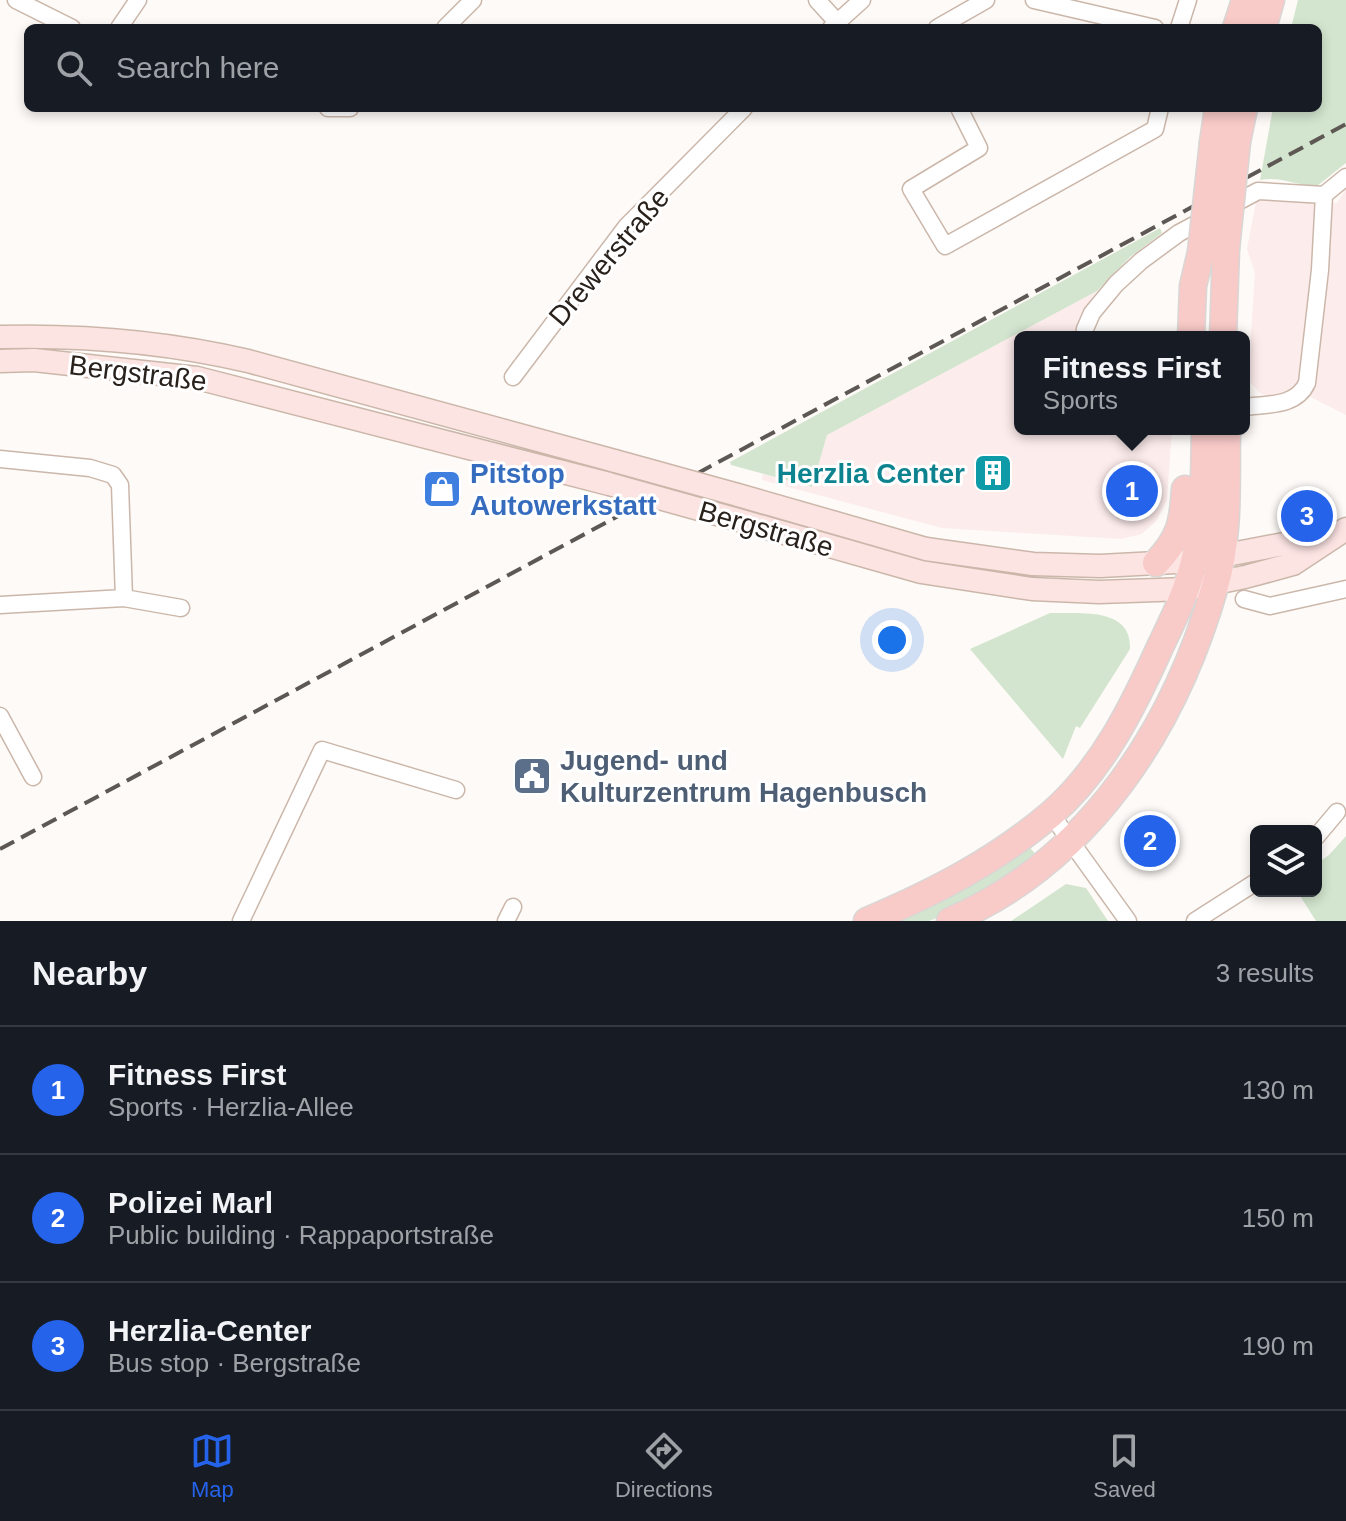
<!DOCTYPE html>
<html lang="en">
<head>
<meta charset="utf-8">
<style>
	:root { --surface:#171b24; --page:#242831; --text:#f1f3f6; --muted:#9ea1a6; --line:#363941; --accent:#2563eb }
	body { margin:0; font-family:Arial,sans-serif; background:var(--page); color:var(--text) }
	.controls { position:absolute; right:24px; bottom:24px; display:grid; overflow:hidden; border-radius:12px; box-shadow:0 4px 12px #0003 }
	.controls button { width:72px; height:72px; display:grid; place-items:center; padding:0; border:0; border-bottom:2px solid var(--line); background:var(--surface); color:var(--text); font:40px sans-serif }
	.you { position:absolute; left:892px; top:640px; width:28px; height:28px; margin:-20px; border:6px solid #fff; border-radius:50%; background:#1a73e8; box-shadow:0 0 0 12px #1a73e833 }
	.badge { display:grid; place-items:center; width:52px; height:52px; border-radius:50%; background:var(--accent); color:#fff; font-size:26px; font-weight:700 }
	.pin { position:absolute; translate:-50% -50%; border:4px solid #fff; box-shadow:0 2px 8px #0006 }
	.popup { position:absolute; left:1014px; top:331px; width:236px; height:104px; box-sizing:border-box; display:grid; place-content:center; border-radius:12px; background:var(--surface); filter:drop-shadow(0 2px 6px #0005); font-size:26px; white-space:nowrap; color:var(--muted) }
	.popup b { font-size:30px; color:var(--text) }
	.popup::after { content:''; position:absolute; left:50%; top:100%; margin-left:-16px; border:16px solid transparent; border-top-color:var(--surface) }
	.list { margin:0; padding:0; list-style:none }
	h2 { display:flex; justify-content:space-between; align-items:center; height:104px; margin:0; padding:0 32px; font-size:34px }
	h2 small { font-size:26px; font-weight:400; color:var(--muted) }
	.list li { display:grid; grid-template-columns:52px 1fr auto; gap:24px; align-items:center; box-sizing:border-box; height:128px; padding:0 32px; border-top:2px solid var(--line) }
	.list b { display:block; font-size:30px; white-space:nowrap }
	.list p { margin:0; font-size:26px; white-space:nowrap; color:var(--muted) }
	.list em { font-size:26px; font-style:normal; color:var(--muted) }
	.icon { flex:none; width:44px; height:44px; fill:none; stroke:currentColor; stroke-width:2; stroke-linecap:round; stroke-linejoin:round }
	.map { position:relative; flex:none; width:1346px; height:921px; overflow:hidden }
	.search { position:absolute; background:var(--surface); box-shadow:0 4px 12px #0003; left:24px; right:24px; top:24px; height:88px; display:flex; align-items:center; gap:20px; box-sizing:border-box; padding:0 28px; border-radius:12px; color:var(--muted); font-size:30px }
	.sheet { height:488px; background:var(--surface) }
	nav { display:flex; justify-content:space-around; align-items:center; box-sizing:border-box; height:112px; border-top:2px solid var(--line); background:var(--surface); font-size:22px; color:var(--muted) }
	nav a { display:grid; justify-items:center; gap:4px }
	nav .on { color:var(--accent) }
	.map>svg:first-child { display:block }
	.commercial { fill:#fdecec }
	.green { fill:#d3e5ce }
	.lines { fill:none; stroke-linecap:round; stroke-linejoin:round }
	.street-casing { stroke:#cbb7aa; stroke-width:19 }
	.secondary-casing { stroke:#cbb7aa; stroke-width:25 }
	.primary-casing { stroke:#d8d7d6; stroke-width:29 }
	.street { stroke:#fff; stroke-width:16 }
	.secondary { stroke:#fce4e3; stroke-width:22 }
	.primary { stroke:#f8cac8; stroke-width:26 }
	.rail { stroke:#5e5854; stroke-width:4; stroke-dasharray:16 8; stroke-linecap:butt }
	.secondary-bridge-casing { stroke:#cbb7aa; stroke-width:25; stroke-linecap:butt }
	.primary-bridge-casing { stroke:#d8d7d6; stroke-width:29; stroke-linecap:butt }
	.secondary-bridge { stroke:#fce4e3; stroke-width:22 }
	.primary-bridge { stroke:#f8cac8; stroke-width:26 }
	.labels { text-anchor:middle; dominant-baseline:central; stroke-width:6; stroke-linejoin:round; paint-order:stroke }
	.street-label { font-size:28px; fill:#28211c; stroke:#fff }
	.shop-label { font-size:28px; font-weight:bold; fill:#366cbe; stroke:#fff; text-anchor:start }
	.culture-label { font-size:28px; font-weight:bold; fill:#0d838f; stroke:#fff; text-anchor:end }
	.service-label { font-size:28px; font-weight:bold; fill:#4e5e75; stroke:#fff; text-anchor:start }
</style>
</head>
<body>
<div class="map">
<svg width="1346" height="921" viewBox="0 0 1346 921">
	<rect width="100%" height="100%" fill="#fefaf7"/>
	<!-- commercial -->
	<path class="commercial" d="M1346,189v226l-43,-22 -10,6 -32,-5 -13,-14 7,-107 -8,-24 9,-47 8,-4 73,5z
		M1097,291l-15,22 -7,24h-55v92h152l-5,71 -11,21 -14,13 -21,5 -179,-11 -180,-48 1,-6 48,13 16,-52z"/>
	<!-- green -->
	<path class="green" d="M1298,0h48v163l-29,23c-20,0 -36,-10 -57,-6l13,-72h45v-80h-27z
		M1160,228l2,5 -32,24 -33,34 -270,144 -15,52 -81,-22 -1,-3z
		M1050,613c28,1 82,-7 80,36l-50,79 -4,-2 -13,33 -93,-110z
		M1346,836v85h-30l-19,-30h19v-27l13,-9z
		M1027,844l10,12 -87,57 -21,8h-39z
		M1066,884l20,4 22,33h-97z"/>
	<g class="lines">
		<defs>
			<path id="street" d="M16,0l56,28
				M817,0l20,22
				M1034,0l121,28
				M119,28l19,-28
				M445,28l28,-28
				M831,28l31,-28
				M937,28l49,-28
				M1179,28l9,-28
				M328,108h22
				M959,108l20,40 -68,41 34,57 210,-117 5,-21
				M1324,195l22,-18
				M1084,337l1,-8 7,-16 24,-29 25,-23 38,-28 79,-42 66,4 -4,75 -13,113c-11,24 -40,21 -63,24
				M513,377l113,-150 118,-119
				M0,459l90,9 23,7 7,10 4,113
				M1244,599l26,7 76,-17
				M0,605l124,-7 57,10
				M0,716l33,61
				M1051,814l77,107
				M1316,837l21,-25
				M241,921l81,-171 134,40
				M506,921l7,-14
				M1195,921l61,-39"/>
			<path id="secondary" d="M0,337c83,-2 167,5 248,24l367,100
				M0,361l34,-1 163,18 412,106
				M738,495l188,54 107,15 67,2 95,-5 136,-26
				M731,518l190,54 111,17 67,3 87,-3 59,-12 48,-13 53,-35"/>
			<path id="primary" d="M1236,28l9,-28
				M1263,28l8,-28
				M1213,142l5,-34
				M1237,142l7,-34
				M1191,337l2,-51 8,-34
				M1223,337l3,-88
				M1156,563c24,-25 27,-41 29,-74
				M867,921c66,-28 129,-60 184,-107 51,-44 82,-107 109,-167 13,-27 27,-55 34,-85 11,-42 10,-89 11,-133
				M950,921c140,-60 225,-194 265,-335 15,-51 11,-105 12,-157"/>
		</defs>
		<!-- street casing -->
		<use href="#street" class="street-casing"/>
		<!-- secondary casing -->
		<use href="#secondary" class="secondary-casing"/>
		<!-- primary casing -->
		<use href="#primary" class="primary-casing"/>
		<!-- street -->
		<use href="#street" class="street"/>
		<!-- secondary -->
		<use href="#secondary" class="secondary"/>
		<!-- primary -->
		<use href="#primary" class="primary"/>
		<!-- rail -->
		<path class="rail" d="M0,849l1346,-725"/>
		<defs>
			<path id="secondary-bridge" d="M615,461l123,34
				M609,484l122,34"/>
			<path id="primary-bridge" d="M1226,249l11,-107
				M1201,252l12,-110"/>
		</defs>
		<!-- secondary-bridge casing -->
		<use href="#secondary-bridge" class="secondary-bridge-casing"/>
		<!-- primary-bridge casing -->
		<use href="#primary-bridge" class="primary-bridge-casing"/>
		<!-- secondary-bridge -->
		<use href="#secondary-bridge" class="secondary-bridge"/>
		<!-- primary-bridge -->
		<use href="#primary-bridge" class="primary-bridge"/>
	</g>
	<!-- icons -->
	<defs>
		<symbol id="building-square" viewBox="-11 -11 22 22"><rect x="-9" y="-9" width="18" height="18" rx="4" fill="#0f9aa8" stroke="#fff"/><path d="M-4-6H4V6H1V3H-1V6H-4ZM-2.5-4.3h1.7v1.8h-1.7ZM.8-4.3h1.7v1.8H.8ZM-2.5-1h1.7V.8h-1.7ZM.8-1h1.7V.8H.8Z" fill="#fff"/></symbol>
		<symbol id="shop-square" viewBox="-11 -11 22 22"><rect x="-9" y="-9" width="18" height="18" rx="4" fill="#3f7fe0" stroke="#fff"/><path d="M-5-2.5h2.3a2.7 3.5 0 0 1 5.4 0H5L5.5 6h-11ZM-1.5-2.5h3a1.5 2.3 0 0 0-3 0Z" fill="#fff"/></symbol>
		<symbol id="civic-square" viewBox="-11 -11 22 22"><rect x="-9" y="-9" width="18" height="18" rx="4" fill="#5c6f8a" stroke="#fff"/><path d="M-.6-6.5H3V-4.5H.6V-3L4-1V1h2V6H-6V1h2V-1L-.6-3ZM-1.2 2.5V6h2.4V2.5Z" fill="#fff"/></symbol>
	</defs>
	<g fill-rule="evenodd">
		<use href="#building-square" x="971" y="451" width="44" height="44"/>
		<use href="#shop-square" x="420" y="467" width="44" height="44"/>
		<use href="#civic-square" x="510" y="754" width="44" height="44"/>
	</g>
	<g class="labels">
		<!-- street labels -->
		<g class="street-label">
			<text transform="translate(609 257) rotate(-50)">Drewerstraße</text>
			<text transform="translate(138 373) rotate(7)">Bergstraße</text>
			<text transform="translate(766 529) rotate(16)">Bergstraße</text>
		</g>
		<!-- shop labels -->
		<g class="shop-label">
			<text x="470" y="473">Pitstop<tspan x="470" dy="32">Autowerkstatt</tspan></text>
		</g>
		<!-- culture labels -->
		<g class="culture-label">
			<text x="965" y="473">Herzlia Center</text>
		</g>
		<!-- service labels -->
		<g class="service-label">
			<text x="560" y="760">Jugend- und<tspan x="560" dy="32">Kulturzentrum Hagenbusch</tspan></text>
		</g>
	</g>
</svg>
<div class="controls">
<button><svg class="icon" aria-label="layers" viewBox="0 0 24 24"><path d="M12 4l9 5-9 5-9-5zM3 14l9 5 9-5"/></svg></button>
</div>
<div class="you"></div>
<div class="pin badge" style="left:1132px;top:491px">1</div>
<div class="popup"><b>Fitness First</b>Sports</div>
<div class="pin badge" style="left:1150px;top:841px">2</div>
<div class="pin badge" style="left:1307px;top:516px">3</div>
<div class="search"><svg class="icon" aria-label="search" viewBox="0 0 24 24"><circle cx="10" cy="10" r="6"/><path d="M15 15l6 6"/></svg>Search here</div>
</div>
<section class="sheet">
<h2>Nearby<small>3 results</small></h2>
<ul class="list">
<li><span class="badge">1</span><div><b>Fitness First</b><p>Sports · Herzlia-Allee</p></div><em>130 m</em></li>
<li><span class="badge">2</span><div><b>Polizei Marl</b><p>Public building · Rappaportstraße</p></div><em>150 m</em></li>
<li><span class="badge">3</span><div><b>Herzlia-Center</b><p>Bus stop · Bergstraße</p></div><em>190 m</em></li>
</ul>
</section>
<nav>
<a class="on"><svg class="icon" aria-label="map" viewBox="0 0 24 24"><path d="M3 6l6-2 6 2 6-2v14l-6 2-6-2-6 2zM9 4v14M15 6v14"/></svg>Map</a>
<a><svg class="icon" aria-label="directions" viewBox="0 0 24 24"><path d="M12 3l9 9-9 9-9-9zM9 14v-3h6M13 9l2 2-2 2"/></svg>Directions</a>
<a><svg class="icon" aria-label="saved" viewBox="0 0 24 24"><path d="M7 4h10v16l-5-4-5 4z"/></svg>Saved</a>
</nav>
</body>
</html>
